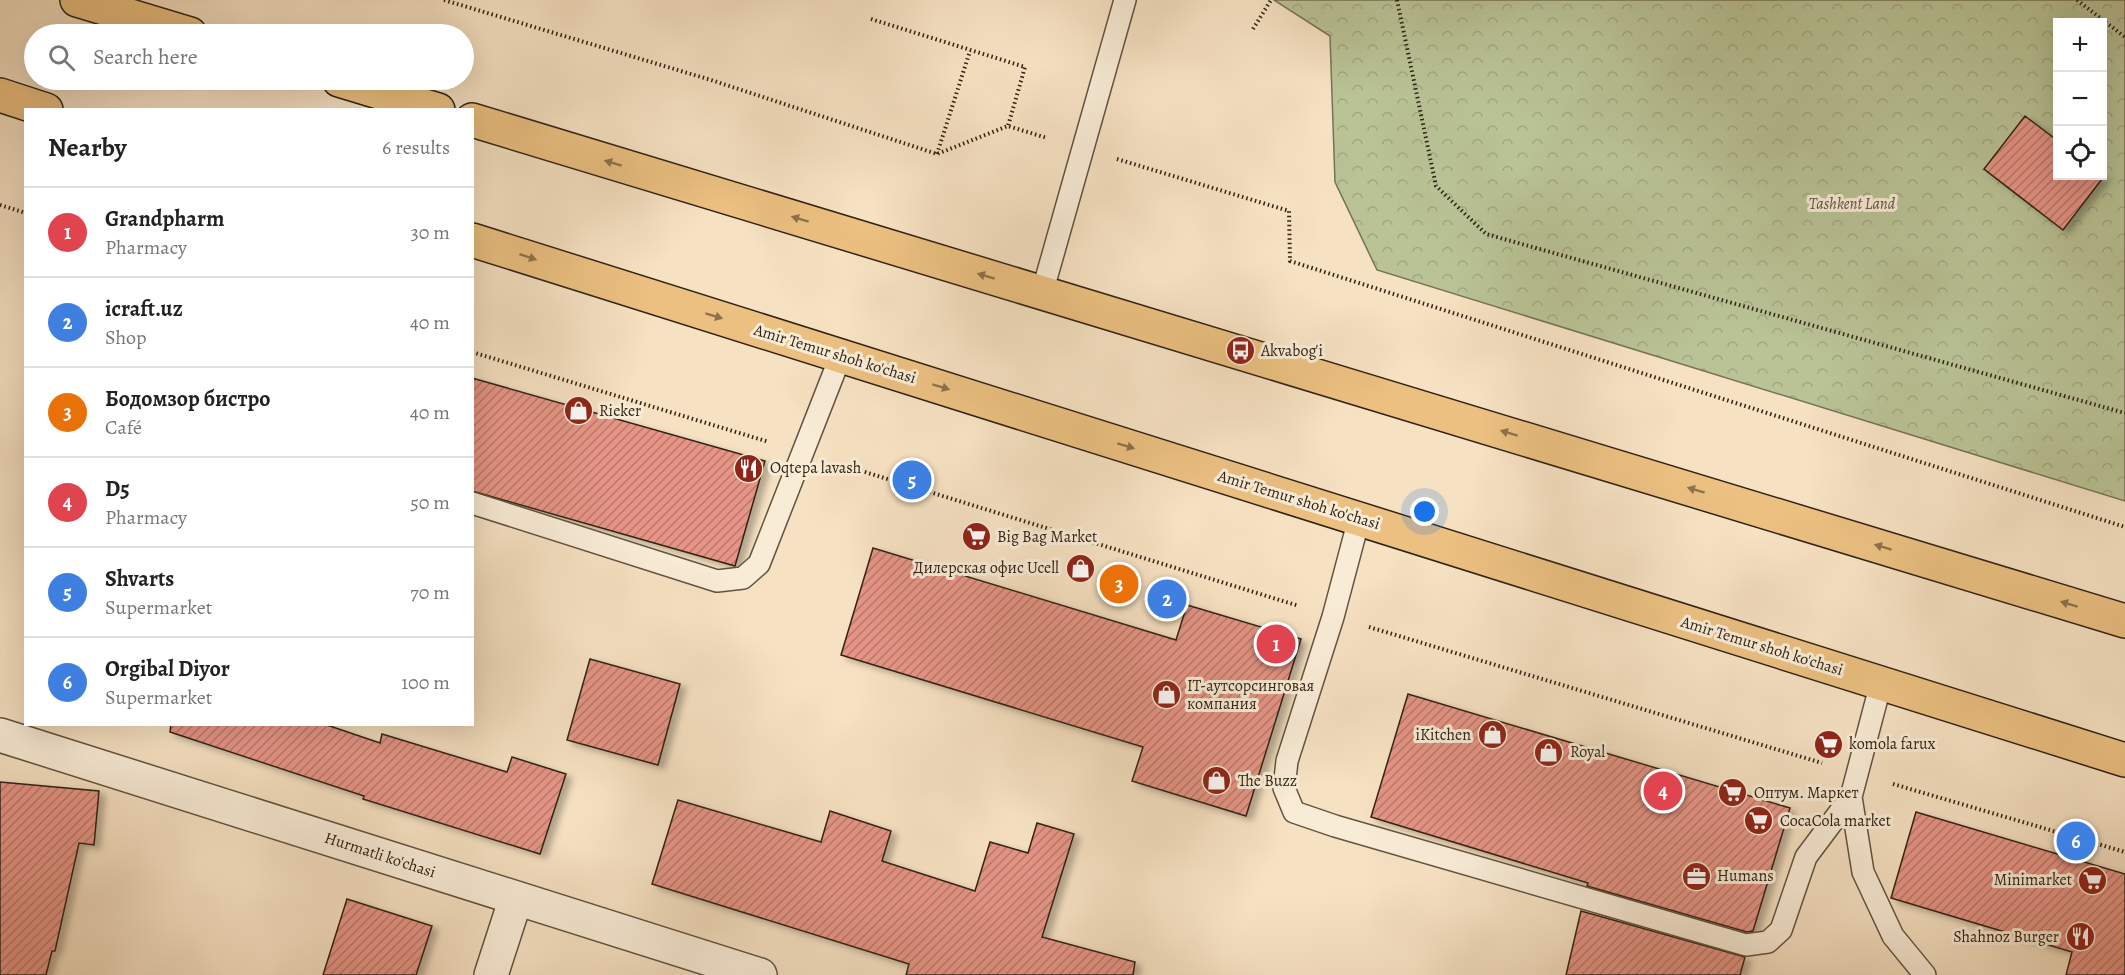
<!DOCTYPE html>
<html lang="en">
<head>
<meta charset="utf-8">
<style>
	:root { --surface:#fff; --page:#f2f2f2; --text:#222; --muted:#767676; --line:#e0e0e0; --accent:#0b8043 }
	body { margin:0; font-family:Alegreya,serif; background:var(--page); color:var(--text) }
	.controls { position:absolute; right:18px; top:18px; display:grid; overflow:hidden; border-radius:0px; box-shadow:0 6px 24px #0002 }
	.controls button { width:54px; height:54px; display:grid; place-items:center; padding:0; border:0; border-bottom:2px solid var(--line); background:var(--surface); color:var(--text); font:30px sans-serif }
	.you { position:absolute; left:1425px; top:512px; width:21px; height:21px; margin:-15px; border:4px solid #fff; border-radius:50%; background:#1a73e8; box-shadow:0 0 0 9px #1a73e833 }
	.badge { display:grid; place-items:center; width:39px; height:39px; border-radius:50%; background:var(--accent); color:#fff; font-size:20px; font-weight:700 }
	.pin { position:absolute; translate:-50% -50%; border:3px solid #fff; box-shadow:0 2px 6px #0006 }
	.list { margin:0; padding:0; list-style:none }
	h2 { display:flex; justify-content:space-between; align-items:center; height:78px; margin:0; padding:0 24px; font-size:26px }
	h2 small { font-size:20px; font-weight:400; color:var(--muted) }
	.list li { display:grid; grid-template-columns:39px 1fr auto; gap:18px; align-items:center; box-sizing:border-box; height:90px; padding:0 24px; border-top:2px solid var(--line) }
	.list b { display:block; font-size:22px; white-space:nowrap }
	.list p { margin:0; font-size:20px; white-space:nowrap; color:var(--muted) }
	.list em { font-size:20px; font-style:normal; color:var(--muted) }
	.icon { flex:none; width:33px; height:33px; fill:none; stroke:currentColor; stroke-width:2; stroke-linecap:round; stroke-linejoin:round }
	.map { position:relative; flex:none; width:2125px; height:975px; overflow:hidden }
	.search { position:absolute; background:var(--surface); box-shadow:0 6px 24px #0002; left:24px; top:24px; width:450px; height:66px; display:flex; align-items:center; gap:15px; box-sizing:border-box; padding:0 21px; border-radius:33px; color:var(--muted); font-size:22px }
	.panel { position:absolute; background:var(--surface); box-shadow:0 6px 24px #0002; left:24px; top:108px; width:450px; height:618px; border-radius:0px }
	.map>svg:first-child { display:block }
	.forest { fill:url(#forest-crowns); stroke:#757355; stroke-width:1.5; fill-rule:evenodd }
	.building { fill:url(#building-hatch); stroke:#312314; stroke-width:1.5; filter:url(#shadow) }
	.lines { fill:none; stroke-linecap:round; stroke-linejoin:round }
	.service-casing { stroke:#625240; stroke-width:24 }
	.minor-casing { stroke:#625240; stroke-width:36 }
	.primary-casing { stroke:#312314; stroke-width:36 }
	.path { stroke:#312314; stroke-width:4; stroke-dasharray:1.5 3; stroke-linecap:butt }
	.service { stroke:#f9ecd7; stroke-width:21 }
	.minor { stroke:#f9ecd7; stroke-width:33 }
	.primary { stroke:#ebc081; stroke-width:33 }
	.oneway { fill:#8e724a }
	.labels { text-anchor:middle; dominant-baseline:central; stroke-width:6; stroke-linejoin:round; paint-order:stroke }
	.park-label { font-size:16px; font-style:italic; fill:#5a533b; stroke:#f9ecd7 }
	.poi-label { font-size:16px; fill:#312314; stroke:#f9ecd7; text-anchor:start }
	.street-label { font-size:16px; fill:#312314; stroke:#f9ecd7 }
</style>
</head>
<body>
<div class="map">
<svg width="2125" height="975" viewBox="0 0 2125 975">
	<defs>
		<pattern id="forest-crowns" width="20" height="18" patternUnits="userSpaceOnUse" patternTransform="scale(1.5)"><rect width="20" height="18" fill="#b9c396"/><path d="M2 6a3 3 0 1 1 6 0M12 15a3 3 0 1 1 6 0" fill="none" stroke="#a0a780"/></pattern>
		<pattern id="building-hatch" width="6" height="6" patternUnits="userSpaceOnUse" patternTransform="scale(1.5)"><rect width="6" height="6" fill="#e59485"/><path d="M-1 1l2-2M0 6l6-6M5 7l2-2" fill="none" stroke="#ba786c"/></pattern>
		<filter id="shadow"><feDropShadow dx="6" dy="4" stdDeviation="3" flood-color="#0004"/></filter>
	</defs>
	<rect width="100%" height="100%" fill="#f6e1c2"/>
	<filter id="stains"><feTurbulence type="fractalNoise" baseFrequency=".00333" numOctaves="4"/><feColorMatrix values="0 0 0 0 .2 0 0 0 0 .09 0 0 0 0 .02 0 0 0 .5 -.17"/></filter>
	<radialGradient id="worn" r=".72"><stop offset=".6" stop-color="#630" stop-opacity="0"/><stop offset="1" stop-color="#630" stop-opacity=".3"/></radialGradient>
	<!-- forest -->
	<path class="forest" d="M1274,0h851v501l-748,-231 -42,-88 -5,-146zM2058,22h44v154h-44z"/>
	<!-- building -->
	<path class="building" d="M2025,116l33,25v35l47,-1 -42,55 -79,-61z
		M472,378l293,83 -30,105 -263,-75z
		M873,548l303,92 11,-35 114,34 -55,177 -114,-35 11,-34 -302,-92z
		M590,659l90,25 -22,81 -91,-25z
		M1408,694l382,114 -37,123 -6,1 -160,-46 1,-3 -217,-66z
		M171,724h153l56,19 2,-9 125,38 5,-15 54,17 -26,80 -177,-55 1,-3 -194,-64z
		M0,782l99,9 -5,54 -15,-2 -24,108h-3l-6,24h-46z
		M678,800l143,42 9,-31 61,20 -9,30 93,30 15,-49 38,11 9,-30 37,11 -32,103 93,25 -2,13h-227l3,-11 -257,-80z
		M1916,812l209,62v101h-59l6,-23 -181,-54z
		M347,899l85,27 -16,49h-93z
		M1581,911l164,46 -5,18h-174z"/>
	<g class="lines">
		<defs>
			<path id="service" d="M1042,293l83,-293
				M472,503l245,78 26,-3 16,-14 82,-209
				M1359,519l-26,98 -46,144 -3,27 10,24 41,14 411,119 22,-3 13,-12 25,-73 45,-60
				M1881,683l-30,114 12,75 30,64 32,39"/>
			<path id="minor" d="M0,735l760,240
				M491,975l25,-77"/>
			<path id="primary" d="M77,0l113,34
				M339,80l99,30
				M0,95l46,15
				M472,120l1653,501
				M472,240l1653,520"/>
		</defs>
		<!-- service casing -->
		<use href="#service" class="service-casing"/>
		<!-- minor casing -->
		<use href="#minor" class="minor-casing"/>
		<!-- primary casing -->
		<use href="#primary" class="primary-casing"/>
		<!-- path -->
		<path class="path" d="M444,0l267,80 226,74 71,-28 39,12
			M1397,0l39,186 50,48 639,179
			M2077,0l48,37
			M871,19l154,48 -17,59
			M1253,29l18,-29
			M937,154l33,-103
			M1117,159l172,52 1,50 835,266
			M0,205l26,8
			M472,352l297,90
			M839,464l460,142
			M1369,627l453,136
			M1893,784l232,68"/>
		<!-- service -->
		<use href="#service" class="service"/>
		<!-- minor -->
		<use href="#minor" class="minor"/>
		<!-- primary -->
		<use href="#primary" class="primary"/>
	</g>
	<!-- one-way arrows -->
	<defs><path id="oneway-solid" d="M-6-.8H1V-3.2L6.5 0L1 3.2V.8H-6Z" transform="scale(1.5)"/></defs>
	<g class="oneway">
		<use href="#oneway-solid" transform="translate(613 163) rotate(-163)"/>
		<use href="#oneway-solid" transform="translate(800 219) rotate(-163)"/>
		<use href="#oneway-solid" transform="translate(528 257) rotate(18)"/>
		<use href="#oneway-solid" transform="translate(986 276) rotate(-163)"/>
		<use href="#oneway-solid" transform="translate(714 316) rotate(17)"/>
		<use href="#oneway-solid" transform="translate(941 387) rotate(17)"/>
		<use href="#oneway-solid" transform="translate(1509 433) rotate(-163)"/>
		<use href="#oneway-solid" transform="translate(1126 446) rotate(17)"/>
		<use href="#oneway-solid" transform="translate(1696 490) rotate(-163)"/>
		<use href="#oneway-solid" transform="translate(1883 547) rotate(-163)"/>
		<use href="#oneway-solid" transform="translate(2069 604) rotate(-163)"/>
	</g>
	<!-- icons -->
	<defs>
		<symbol id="bus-disc" viewBox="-11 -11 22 22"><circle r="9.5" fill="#8f2418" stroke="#f9ecd7"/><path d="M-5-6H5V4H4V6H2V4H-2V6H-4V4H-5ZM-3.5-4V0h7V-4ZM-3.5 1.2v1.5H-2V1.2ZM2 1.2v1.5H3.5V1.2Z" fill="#fff"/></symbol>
		<symbol id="shop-disc" viewBox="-11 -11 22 22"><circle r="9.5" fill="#8f2418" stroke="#f9ecd7"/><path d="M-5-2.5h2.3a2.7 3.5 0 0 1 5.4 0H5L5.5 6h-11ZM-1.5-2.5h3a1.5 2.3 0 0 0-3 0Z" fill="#fff"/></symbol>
		<symbol id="restaurant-disc" viewBox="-11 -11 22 22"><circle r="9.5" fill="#8f2418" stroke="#f9ecd7"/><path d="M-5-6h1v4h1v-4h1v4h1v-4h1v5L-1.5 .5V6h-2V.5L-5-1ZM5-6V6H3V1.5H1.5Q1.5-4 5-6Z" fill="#fff"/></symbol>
		<symbol id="supermarket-disc" viewBox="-11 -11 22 22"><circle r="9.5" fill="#8f2418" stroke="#f9ecd7"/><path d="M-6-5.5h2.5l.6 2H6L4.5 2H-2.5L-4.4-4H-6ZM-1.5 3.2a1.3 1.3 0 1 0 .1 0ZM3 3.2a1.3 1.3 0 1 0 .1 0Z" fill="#fff"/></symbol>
		<symbol id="office-disc" viewBox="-11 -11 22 22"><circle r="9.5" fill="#8f2418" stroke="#f9ecd7"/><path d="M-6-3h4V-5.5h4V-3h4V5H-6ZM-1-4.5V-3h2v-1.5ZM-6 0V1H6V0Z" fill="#fff"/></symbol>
	</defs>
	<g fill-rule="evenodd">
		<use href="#bus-disc" x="1224" y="334" width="33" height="33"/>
		<use href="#shop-disc" x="562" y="394" width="33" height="33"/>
		<use href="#restaurant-disc" x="732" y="452" width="33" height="33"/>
		<use href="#supermarket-disc" x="960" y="520" width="33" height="33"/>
		<use href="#shop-disc" x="1064" y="552" width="33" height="33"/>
		<use href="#shop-disc" x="1150" y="678" width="33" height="33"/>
		<use href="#shop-disc" x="1476" y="718" width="33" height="33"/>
		<use href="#supermarket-disc" x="1812" y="728" width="33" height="33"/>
		<use href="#shop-disc" x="1532" y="736" width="33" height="33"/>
		<use href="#shop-disc" x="1200" y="764" width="33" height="33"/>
		<use href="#supermarket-disc" x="1716" y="776" width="33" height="33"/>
		<use href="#supermarket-disc" x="1742" y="804" width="33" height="33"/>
		<use href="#office-disc" x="1680" y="860" width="33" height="33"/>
		<use href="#supermarket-disc" x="2076" y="864" width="33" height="33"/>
		<use href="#restaurant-disc" x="2064" y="920" width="33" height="33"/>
	</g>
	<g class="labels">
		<!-- park labels -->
		<g class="park-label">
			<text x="1852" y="204">Tashkent Land</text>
		</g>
		<!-- poi labels -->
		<g class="poi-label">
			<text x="1261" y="351">Akvabog'i</text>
			<text x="599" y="411">Rieker</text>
			<text x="770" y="468">Oqtepa lavash</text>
			<text x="997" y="537">Big Bag Market</text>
			<text x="1059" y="568" text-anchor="end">Дилерская офис Ucell</text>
			<text x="1187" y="686">IT-aутсорсинговая<tspan x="1187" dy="18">компания</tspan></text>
			<text x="1471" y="735" text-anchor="end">iKitchen</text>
			<text x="1849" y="744">komola farux</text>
			<text x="1570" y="752">Royal</text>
			<text x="1238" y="781">The Buzz</text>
			<text x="1754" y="793">Оптум. Маркет</text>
			<text x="1780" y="821">CocaCola market</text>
			<text x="1717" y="876">Humans</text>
			<text x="2072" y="880" text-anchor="end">Minimarket</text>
			<text x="2059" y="937" text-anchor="end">Shahnoz Burger</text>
		</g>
		<!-- street labels -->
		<g class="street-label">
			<text transform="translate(835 354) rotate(17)">Amir Temur shoh ko'chasi</text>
			<text transform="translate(1299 500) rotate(17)">Amir Temur shoh ko'chasi</text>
			<text transform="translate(1762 646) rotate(17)">Amir Temur shoh ko'chasi</text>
			<text transform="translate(380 855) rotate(18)">Hurmatli ko'chasi</text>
		</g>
	</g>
	<rect width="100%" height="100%" filter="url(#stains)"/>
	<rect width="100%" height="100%" fill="url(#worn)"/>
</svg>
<div class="controls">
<button>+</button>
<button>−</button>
<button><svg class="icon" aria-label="locate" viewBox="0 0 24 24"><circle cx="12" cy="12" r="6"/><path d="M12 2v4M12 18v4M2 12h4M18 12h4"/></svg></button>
</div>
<div class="you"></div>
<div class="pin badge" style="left:1276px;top:644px;background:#e0444e">1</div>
<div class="pin badge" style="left:1167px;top:599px;background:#3f7fe0">2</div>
<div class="pin badge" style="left:1119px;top:584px;background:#e8710a">3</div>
<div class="pin badge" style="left:1663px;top:791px;background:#e0444e">4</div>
<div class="pin badge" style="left:912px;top:480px;background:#3f7fe0">5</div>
<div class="pin badge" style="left:2076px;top:841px;background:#3f7fe0">6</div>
<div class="search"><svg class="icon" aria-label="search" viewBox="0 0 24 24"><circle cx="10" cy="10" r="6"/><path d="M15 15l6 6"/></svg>Search here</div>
<section class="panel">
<h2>Nearby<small>6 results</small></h2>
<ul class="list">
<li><span class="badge" style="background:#e0444e">1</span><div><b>Grandpharm</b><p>Pharmacy</p></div><em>30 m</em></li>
<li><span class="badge" style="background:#3f7fe0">2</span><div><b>icraft.uz</b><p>Shop</p></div><em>40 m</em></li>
<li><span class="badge" style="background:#e8710a">3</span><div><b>Бодомзор бистро</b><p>Café</p></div><em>40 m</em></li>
<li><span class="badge" style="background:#e0444e">4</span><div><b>D5</b><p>Pharmacy</p></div><em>50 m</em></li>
<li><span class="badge" style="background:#3f7fe0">5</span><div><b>Shvarts</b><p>Supermarket</p></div><em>70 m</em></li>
<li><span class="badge" style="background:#3f7fe0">6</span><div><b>Orgibal Diyor</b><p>Supermarket</p></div><em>100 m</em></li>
</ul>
</section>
</div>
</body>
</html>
